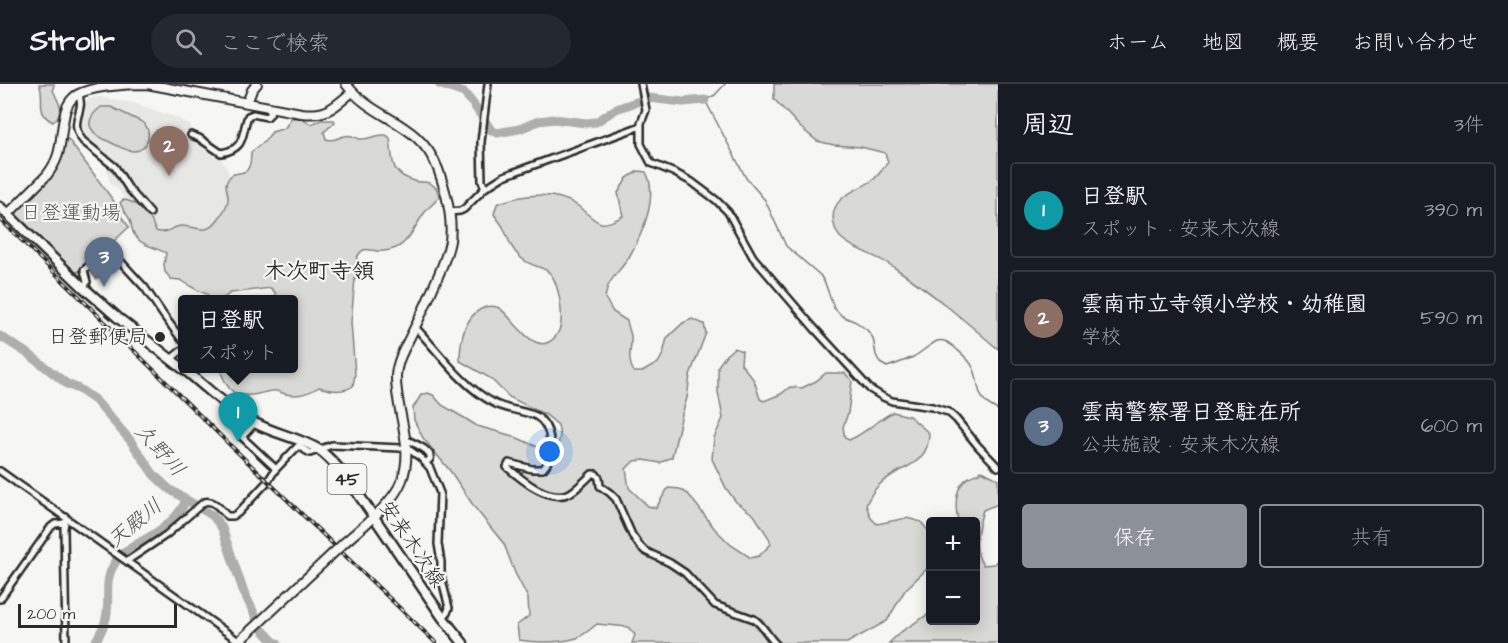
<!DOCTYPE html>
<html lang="ja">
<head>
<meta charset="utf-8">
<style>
	:root { --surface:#171b24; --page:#242831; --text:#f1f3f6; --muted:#9ea1a6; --line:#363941; --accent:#8c9099 }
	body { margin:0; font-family:"Architects Daughter","Klee One",sans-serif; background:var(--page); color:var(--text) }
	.controls { position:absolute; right:18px; bottom:18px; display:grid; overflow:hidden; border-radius:6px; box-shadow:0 3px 15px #0003 }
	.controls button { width:54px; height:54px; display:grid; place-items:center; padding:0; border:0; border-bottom:2px solid var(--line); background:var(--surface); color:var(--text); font:30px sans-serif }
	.scale { position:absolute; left:18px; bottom:15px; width:159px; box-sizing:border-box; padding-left:6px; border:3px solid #2b2b2b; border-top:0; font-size:16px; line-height:21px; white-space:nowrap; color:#2b2b2b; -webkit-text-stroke:4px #f6f6f2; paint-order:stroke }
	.you { position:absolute; left:550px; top:368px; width:21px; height:21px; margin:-15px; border:4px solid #fff; border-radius:50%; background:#1a73e8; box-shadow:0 0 0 9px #1a73e833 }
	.badge { display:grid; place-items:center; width:39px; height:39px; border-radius:50%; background:var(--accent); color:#fff; font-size:20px; font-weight:700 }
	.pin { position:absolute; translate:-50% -50px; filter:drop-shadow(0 2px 3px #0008) }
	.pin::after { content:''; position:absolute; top:32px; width:21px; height:18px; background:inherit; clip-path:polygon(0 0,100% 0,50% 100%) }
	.popup { position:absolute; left:178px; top:211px; width:120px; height:78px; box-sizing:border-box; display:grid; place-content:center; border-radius:6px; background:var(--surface); filter:drop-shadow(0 2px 4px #0005); font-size:20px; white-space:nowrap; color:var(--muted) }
	.popup b { font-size:22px; color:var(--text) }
	.popup::after { content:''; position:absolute; left:50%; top:100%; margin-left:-12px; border:12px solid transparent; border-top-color:var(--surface) }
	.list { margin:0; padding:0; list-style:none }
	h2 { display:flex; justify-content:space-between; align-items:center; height:78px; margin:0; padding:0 24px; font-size:26px }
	h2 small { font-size:20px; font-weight:400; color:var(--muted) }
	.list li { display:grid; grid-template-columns:39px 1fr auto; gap:18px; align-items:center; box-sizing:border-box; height:96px; margin:0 12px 12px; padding:0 12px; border:2px solid var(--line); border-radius:6px }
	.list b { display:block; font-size:22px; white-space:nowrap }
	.list p { margin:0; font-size:20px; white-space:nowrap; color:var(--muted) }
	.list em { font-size:20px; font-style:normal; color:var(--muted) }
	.actions { display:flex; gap:12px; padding:18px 24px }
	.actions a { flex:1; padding:14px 0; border:2px solid var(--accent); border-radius:6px; text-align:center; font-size:21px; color:var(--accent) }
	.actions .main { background:var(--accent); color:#fff }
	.icon { flex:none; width:33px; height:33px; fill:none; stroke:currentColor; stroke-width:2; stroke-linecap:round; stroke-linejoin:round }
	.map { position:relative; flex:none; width:998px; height:559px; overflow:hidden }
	header { display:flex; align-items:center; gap:36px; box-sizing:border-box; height:84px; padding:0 30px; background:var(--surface); border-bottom:2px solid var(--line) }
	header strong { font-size:28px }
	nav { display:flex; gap:33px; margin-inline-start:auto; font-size:21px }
	.search { width:420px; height:54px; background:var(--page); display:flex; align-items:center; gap:15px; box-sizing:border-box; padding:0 21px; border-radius:33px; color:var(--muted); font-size:22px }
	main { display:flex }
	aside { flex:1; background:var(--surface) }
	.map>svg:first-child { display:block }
	.built { fill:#e7e7e3 }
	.green { fill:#d9d9d5; stroke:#828280; stroke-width:1.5 }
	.water { fill:#aeaeab; stroke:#7a7a78; stroke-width:1.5 }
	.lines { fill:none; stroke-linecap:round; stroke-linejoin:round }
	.stream { stroke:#7a7a78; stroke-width:1.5 }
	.river { stroke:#aeaeab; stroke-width:9 }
	.street-casing { stroke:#2b2b2b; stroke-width:10 }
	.secondary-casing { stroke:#2b2b2b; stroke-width:12 }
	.primary-casing { stroke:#2b2b2b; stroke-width:13 }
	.street { stroke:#f6f6f2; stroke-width:5 }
	.secondary { stroke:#f6f6f2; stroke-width:8 }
	.primary { stroke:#f6f6f2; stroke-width:8 }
	.rail-casing { stroke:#2b2b2b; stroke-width:4 }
	.rail { stroke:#f6f6f2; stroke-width:1.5; stroke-dasharray:4.5; stroke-linecap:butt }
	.secondary-bridge-casing { stroke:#2b2b2b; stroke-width:12; stroke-linecap:butt }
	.secondary-bridge { stroke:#f6f6f2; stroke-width:8 }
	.poi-dot { fill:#2b2b2b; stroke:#f6f6f2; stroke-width:2 }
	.labels { text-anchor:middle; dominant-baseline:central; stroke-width:4.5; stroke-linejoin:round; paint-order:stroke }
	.shield { fill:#f6f6f2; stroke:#686867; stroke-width:1.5 }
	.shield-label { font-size:18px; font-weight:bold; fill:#2b2b2b }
	.park-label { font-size:20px; fill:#565656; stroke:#f6f6f2 }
	.poi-label { font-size:20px; fill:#2b2b2b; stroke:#f6f6f2; text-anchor:end }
	.street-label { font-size:20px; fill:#2b2b2b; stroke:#f6f6f2 }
	.water-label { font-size:21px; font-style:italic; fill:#525251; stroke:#f6f6f2 }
	.quarter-label { font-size:22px; font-weight:bold; fill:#2b2b2b; stroke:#f6f6f2 }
</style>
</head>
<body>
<header>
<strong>Strollr</strong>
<div class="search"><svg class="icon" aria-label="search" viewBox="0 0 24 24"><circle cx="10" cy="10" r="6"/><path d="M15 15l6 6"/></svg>ここで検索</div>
<nav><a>ホーム</a><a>地図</a><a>概要</a><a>お問い合わせ</a></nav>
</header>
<main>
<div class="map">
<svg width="998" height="559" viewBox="0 0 998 559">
	<rect width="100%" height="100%" fill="#f6f6f2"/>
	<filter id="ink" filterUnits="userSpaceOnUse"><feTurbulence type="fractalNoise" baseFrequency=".0167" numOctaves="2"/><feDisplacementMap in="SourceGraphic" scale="12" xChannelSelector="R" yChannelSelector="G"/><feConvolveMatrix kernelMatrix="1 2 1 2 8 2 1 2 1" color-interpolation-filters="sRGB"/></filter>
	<g filter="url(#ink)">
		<!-- built -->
		<path class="built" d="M99,13l35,6 40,14 16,8 4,12 14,8 11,10 8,14 11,33 -14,22 -62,19 -23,-25 -21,-29 -8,-6 -4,-16 6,-8 -27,-23 -3,-6 -1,-6 6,-25z"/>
		<!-- green -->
		<path class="green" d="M39,0h15l-1,6 8,18 -4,10 -4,4c-19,-9 -7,-24 -14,-38z
			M774,0h224v265c-34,-29 -68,-58 -106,-83 -14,-10 -41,-17 -52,-29 -6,-7 -8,-18 -6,-26 4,-17 27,-22 39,-31 6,-5 10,-12 15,-18l-3,-9 -24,-6 -27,-2 -17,-4 -17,-14 -26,-28z
			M101,23h10l33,16c8,10 5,27 -10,28 -8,0 -16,-5 -22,-8 -19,-8 -33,-19 -11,-36z
			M291,34h11l9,6 10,-4h13l1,2 -11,10 2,7c8,3 11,-2 19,-3 7,-2 10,2 15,3 7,1 17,-5 26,-4l4,3c3,22 -1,36 25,43 4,2 11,0 14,2 4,1 6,4 8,6l2,8c-5,7 -12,11 -16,18 -8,11 -14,27 -27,33 -6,2 -13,4 -19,3 -11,-1 -13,-5 -20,6l-6,65 4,52 -2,12c-10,7 -22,5 -34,1 -9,6 -22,10 -33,7 -5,-1 -8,-4 -14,-3 -4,0 -9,2 -14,3 -23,5 -31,-3 -38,-25l74,-1v-68l-29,-1 8,-1 3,-4 -5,-6 -41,5c-7,7 -11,7 -20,5l-3,-4 -10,-4 -17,-10 -9,-1 -6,-7 -1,-7 2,-12c-10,-6 -26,-7 -32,-19 -3,-5 -2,-10 -4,-14 -3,-6 -7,-10 -10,-17l3,-3c10,0 24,12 29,22 1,3 2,6 4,9 11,4 16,-5 26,-5 7,0 18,4 24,3 9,-2 21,-21 22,-29 1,-7 -4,-13 -1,-19 8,-17 24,4 24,-29l13,-10 8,-10 13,-4z
			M68,55l53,72v5l8,11 -35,33 -18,13 -59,-54v-7l42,-50 7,-22z
			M638,87l8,1c13,25 -4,63 -17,85 -6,10 -15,18 -20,27 -2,4 -3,10 -4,14l8,14 14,9c1,5 3,10 4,15 1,15 -5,22 3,36h8l16,-9 5,-9 4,-16 16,-15 9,-4 12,5 2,9 -16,42 -3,23 -5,16 -10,43 -12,6 -16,-3 -10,1 -8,8 3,19 19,18 8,2 12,-20 12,1 9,6 26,34 16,16 20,13 8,-2 12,-12 -2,-6 -15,-23 -18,-13 -10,-14 -14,-29 2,-21 9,-20 -5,-26v-26l8,-11 8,-7 8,3 -1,13 13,16 6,19 4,2 17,-7 9,-7 12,1 14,-7 10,-8h19l7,8 -4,32 -5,14 2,11 4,2c16,-6 28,-20 44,-28l16,4 20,17c0,35 -30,32 -50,52 -5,5 -10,13 -13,20l5,13 6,6 30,-6 14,4 9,11v33l-25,24 -18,31 -40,22h-215l3,-8 -7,-8 -31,-3c-6,5 -13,11 -20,14 -17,5 -41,5 -58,2l-2,-15 12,-9 -1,-18 -13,-25 -11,-29 -29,-36 -24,-36 -28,-34 -9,-18 -1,-12 8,-13 7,-2 5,2 9,10 24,14 11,7 36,10 27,12 15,1 3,-4 2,-9 -2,-11 -12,-10 -37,-18 -19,-19 -30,-17c0,-19 3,-42 21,-52 5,-3 13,-4 18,-1 13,8 32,44 50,34 6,-3 9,-8 11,-14 3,-12 0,-34 -5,-46 -7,-19 -22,-12 -35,-25 -9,-8 -11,-17 -16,-28 -2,-5 -7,-10 -10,-15l3,-10c25,-10 58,-14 81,2 7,5 15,15 23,17 7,2 16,-4 22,-7l-5,-23 9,-15z
			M982,387l16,8v25l-15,6c-5,17 -11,40 0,55l11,-1 4,-5v84h-109l13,-12 28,-18v7h46v-98l-18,-1c-3,-14 -4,-30 7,-41 4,-4 12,-6 17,-9z"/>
		<!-- water -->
		<path class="water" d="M106,175l6,8 -16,12 -6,-9z"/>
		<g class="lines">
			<!-- stream -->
			<path class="stream" d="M725,0l-10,11 -10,5 41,78 19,22 21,46 34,29 5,8 9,25 8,8 14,6 11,8 6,8 3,17 4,8 7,4c9,-3 18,-6 26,-10 8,-4 16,-12 24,-16 7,-2 12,2 17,6 10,9 19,15 22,29 2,8 2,16 7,23 3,5 9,8 15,11"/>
			<!-- river -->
			<path class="river" d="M439,0l25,9 7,8 16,23 4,6 6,3 22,-4 20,-8 15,-2 32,4 10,-1 20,-13 32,-11 35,4 22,-2
				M0,252l30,19 37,29 12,5 16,11 35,40 24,35 15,14 44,27 9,12 21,62 18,38 13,14 3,1
				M95,559c3,-7 8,-14 10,-21 8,-25 -6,-41 15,-66 5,-5 12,-9 19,-13 18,-10 39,-23 47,-43"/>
			<defs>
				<path id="street" d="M641,0l5,26 -5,13v21l10,19 24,10 17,9 24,18 12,12 25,45 61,71 56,61 13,8 9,4 40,6 16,5 8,7 22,27 20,21
					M78,10c9,16 -11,27 5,47l32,26 14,22 21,24
					M191,51l8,3 22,15c25,-4 20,-18 27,-37l5,-2 14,3 3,-3 1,-6
					M485,104l-3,-7 -1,-39 7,-58
					M450,128l10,-1 4,-2 21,-21 19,-12 137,-50
					M84,204l3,-6 -3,-12 22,-19 6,1 33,36 19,28 18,24
					M415,243c25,26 45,57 77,75 13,8 30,8 44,14 16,9 20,40 7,53h-11l-23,-6 -2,4c15,13 42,36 63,26 8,-5 15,-12 22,-19h4l3,4 1,8 10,7 6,6 16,36 7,10 6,6 25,12 15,10 30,32 39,14c9,6 13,16 21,24
					M171,275l11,-9
					M255,339l-13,14 32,30 1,3
					M405,355c6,3 28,11 25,20 -1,1 -3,2 -4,4
					M410,366l11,8 9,10 10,25 -2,51 3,18v14l8,32 -2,5 -4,5
					M0,387l240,171
					M66,433l-2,11 2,115
					M127,477l39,-26 38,-33c10,-3 16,7 23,14h6l5,-3 30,-32 7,-11 23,-24 12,7 22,-8 69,3
					M0,515l51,-72 4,-3 9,-1"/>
				<path id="secondary" d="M247,19l5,-13 5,-6
					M8,130l39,-39c16,-21 12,-33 17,-57 1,-7 4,-16 10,-21 12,-11 56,-13 73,-13l154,29c26,3 32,-5 51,-21
					M344,459c19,-17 49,-39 58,-63 13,-34 -7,-70 -6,-104 1,-17 11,-32 18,-47 7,-13 13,-27 19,-41 7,-16 14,-31 17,-47 3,-24 -4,-50 -12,-72 -19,-49 -64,-48 -92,-85
					M237,559l12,-11"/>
				<path id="primary" d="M0,123l84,81 33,29 65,51
					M183,284c22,19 45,40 70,54 21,12 45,15 65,27 12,8 21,20 30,30l95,139 20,25"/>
			</defs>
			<!-- street casing -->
			<use href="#street" class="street-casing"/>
			<!-- secondary casing -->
			<use href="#secondary" class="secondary-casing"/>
			<!-- primary casing -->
			<use href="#primary" class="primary-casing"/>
			<!-- street -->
			<use href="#street" class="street"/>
			<!-- secondary -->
			<use href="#secondary" class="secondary"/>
			<!-- primary -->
			<use href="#primary" class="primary"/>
			<defs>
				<path id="rail" d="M0,135l230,226 206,198"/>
			</defs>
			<!-- rail casing -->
			<use href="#rail" class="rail-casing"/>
			<!-- rail -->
			<use href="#rail" class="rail"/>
			<defs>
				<path id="secondary-bridge" d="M249,548l95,-89"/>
			</defs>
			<!-- secondary-bridge casing -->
			<use href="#secondary-bridge" class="secondary-bridge-casing"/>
			<!-- secondary-bridge -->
			<use href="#secondary-bridge" class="secondary-bridge"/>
		</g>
	</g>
	<!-- markers -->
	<circle class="poi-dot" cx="160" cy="253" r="6"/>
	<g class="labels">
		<!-- shield labels -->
		<rect class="shield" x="327.5" y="380" width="39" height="30" rx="4.5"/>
		<g class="shield-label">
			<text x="347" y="395">45</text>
		</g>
		<!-- park labels -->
		<g class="park-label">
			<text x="71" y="129">日登運動場</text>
		</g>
		<!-- poi labels -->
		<g class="poi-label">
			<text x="148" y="253">日登郵便局</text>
		</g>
		<!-- street labels -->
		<g class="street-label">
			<text transform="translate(412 460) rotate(56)">安来木次線</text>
		</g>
		<!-- water labels -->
		<g class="water-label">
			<text transform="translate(160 366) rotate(48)">久野川</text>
			<text transform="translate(135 439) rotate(-40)">天殿川</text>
		</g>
		<!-- quarter labels -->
		<g class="quarter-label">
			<text x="319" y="187">木次町寺領</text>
		</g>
	</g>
</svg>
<div class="controls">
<button>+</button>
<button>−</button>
</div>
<div class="scale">200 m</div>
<div class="you"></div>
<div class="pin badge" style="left:238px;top:358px;background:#0f9aa8">1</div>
<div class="popup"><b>日登駅</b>スポット</div>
<div class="pin badge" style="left:169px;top:92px;background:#8d6e63">2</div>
<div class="pin badge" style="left:104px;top:203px;background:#5c6f8a">3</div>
</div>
<aside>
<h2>周辺<small>3件</small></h2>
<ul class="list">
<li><span class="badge" style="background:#0f9aa8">1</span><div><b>日登駅</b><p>スポット · 安来木次線</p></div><em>390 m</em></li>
<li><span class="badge" style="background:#8d6e63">2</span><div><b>雲南市立寺領小学校・幼稚園</b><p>学校</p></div><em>590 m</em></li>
<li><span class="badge" style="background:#5c6f8a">3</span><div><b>雲南警察署日登駐在所</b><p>公共施設 · 安来木次線</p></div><em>600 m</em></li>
</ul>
<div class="actions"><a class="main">保存</a><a>共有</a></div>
</aside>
</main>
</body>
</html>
